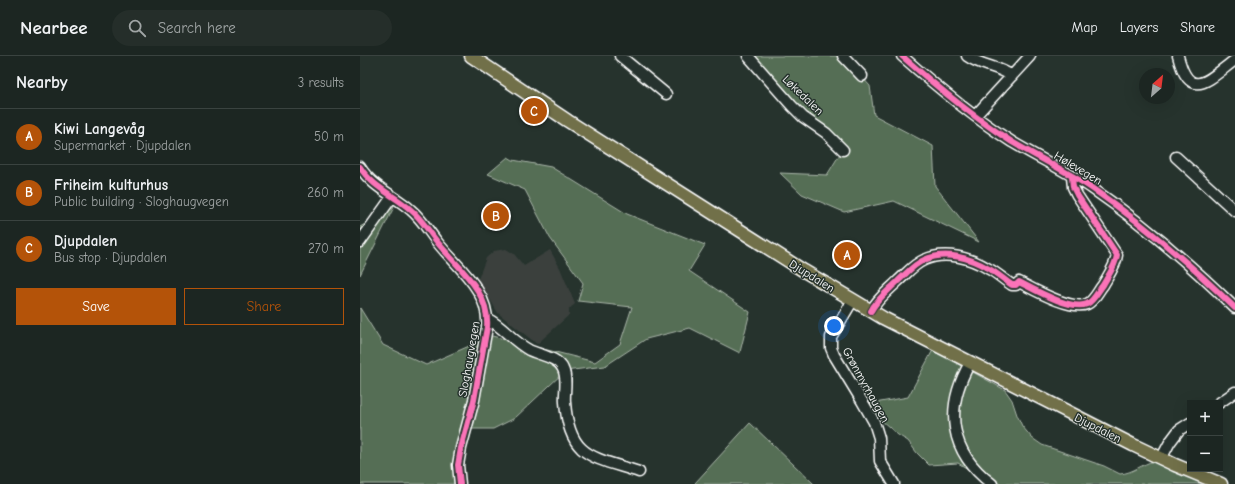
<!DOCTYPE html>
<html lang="en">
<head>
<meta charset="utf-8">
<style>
	:root { --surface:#1c2622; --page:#252e2a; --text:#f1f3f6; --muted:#a0a5a5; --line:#3a4340; --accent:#b45309 }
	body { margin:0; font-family:"Comic Neue",sans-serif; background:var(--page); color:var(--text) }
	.controls { position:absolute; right:12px; bottom:12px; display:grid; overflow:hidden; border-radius:0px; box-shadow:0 4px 16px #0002 }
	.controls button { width:36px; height:36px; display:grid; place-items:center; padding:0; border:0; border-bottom:1px solid var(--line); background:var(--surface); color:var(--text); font:20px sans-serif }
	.compass { position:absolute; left:779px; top:12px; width:36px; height:36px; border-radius:50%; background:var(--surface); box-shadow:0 4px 16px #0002; rotate:28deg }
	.you { position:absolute; left:474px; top:270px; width:14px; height:14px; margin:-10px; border:3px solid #fff; border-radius:50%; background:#1a73e8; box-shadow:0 0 0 6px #1a73e833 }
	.badge { display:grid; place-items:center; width:26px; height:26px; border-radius:50%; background:var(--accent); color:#fff; font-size:13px; font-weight:700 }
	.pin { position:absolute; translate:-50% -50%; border:2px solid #fff; box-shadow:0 1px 4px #0006 }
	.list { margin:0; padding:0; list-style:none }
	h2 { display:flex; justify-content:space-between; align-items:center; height:52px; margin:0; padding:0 16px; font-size:17px }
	h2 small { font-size:13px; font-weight:400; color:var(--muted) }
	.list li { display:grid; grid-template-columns:26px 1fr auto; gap:12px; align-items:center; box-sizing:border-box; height:56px; padding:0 16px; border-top:1px solid var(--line) }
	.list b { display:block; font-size:15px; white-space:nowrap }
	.list p { margin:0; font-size:13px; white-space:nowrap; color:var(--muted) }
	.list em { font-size:13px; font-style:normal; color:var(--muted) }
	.actions { display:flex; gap:8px; padding:12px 16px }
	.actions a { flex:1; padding:9px 0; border:1px solid var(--accent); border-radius:0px; text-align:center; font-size:14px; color:var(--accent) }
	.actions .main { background:var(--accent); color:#fff }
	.icon { flex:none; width:22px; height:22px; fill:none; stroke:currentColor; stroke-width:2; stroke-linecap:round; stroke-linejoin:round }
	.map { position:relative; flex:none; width:875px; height:428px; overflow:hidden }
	header { display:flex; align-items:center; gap:24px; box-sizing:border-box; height:56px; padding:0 20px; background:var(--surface); border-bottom:1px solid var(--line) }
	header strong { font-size:19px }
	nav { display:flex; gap:22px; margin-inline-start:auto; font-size:14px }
	.search { width:280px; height:36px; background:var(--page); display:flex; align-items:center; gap:10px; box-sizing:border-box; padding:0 14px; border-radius:22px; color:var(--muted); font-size:15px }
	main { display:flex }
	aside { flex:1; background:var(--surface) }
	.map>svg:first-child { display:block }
	.built { fill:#3b413e }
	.green { fill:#556e54; stroke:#aab6aa }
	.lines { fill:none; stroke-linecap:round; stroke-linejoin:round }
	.minor-casing { stroke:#fff; stroke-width:13 }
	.major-casing { stroke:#fff; stroke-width:15 }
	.minor { stroke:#26332d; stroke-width:10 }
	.major { stroke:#71704a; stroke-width:12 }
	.cycleway-casing { stroke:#26332d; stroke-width:8 }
	.cycleway { stroke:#fb73b8; stroke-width:6 }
	.labels { text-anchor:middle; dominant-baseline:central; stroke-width:3; stroke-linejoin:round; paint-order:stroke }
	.street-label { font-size:12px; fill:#fff; stroke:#26332d }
</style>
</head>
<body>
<header>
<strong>Nearbee</strong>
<div class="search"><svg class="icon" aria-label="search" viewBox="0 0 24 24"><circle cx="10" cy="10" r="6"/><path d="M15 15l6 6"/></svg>Search here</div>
<nav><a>Map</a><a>Layers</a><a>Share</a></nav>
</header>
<main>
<aside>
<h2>Nearby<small>3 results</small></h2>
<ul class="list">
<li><span class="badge">A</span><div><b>Kiwi Langevåg</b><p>Supermarket · Djupdalen</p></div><em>50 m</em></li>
<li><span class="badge">B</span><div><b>Friheim kulturhus</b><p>Public building · Sloghaugvegen</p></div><em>260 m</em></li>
<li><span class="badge">C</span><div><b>Djupdalen</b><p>Bus stop · Djupdalen</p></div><em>270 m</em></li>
</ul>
<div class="actions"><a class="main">Save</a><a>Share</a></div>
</aside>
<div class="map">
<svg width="875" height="428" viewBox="0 0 875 428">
	<rect width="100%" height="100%" fill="#26332d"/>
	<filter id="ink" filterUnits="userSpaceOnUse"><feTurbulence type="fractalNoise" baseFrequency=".025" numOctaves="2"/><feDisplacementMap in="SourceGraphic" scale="8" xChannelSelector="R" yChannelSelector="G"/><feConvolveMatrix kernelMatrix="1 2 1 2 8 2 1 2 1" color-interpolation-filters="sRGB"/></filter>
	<g filter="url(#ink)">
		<!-- built -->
		<path class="built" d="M146,193l8,5 10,12 26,-16 10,18 15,36 -6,5v6l-32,29 -39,-31 -20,-34 8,-21 8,-7z"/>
		<!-- green -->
		<path class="green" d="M386,0h97l27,30 4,29 59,31 2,40 44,56 -85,-41 -50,11 -42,-18 -22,-21 47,2 16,-26z
			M148,101l5,3 38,7 76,47 78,31 -16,26 61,41 -10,40v1l-50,-25 -44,11 -41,27 -40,5 -50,47 -22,11h-29l-6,55h-98v-176l23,37 43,20 66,-29 103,26 25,-18 12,-37 -54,-6 5,-18 -33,-45 -25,-48 -37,-16z
			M34,151l-34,68v-48z
			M573,294l72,40 7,10 5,15 5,11 10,12 10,7 62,21 16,8c13,-1 22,-10 34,-13l63,23h-224l-35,-21 -29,2 -12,-12 -9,-12 -10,-6 -34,-30 44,-8z
			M390,367l64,61h-118l-1,-1z"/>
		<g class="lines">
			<defs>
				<path id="minor" d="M260,0l46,38
					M388,0l44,50 11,11 23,16 17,17
					M483,0l19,20
					M542,0c35,31 71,61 110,86 27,16 56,30 81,47 52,36 97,75 142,119
					M607,0c14,10 31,10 45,20
					M818,0c12,47 31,23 57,4
					M615,60l55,-60
					M816,101l59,54
					M0,111c12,20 34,28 51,43 11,9 18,22 27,33 20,25 52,48 49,84l-13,73 -13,48 -3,17 2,19
					M0,186l32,-45
					M493,244l-22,37v11l3,7 28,46 12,21 5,16 1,23 14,23
					M511,255c6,-12 17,-20 27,-30 8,-7 16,-17 26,-21 21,-10 47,-2 65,9 8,4 15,11 23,16h4l3,-3c14,7 52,29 68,22 7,-3 11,-13 16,-19 5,-9 13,-20 14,-30l-40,-60 -4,-8 -1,-10
					M128,263c15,8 26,23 41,31 10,5 29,7 34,19 5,10 1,23 2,33 4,56 28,55 74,70
					M610,307c-26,45 -21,89 22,121
					M859,347l16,-11
					M801,403l9,-17 9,-12 11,-7"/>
				<path id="major" d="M111,0l97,65 236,150 49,29 30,18 250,127 42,20 46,19"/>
			</defs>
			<!-- minor casing -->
			<use href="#minor" class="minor-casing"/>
			<!-- major casing -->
			<use href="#major" class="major-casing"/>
			<!-- minor -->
			<use href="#minor" class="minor"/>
			<!-- major -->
			<use href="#major" class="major"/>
			<defs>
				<path id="cycleway" d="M542,0c35,31 71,61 110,86 27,16 56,30 81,47 52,36 97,75 142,119
					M0,111c12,20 34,28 51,43 11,9 18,22 27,33 20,25 52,48 49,84l-13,73 -13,48 -3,17 2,19
					M511,255c6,-12 17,-20 27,-30 8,-7 16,-17 26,-21 21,-10 47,-2 65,9 8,4 15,11 23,16h4l3,-3c14,7 52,29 68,22 7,-3 11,-13 16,-19 5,-9 13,-20 14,-30l-40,-60 -4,-8 -1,-10"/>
			</defs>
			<!-- cycleway casing -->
			<use href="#cycleway" class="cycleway-casing"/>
			<!-- cycleway -->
			<use href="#cycleway" class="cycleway"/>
		</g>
	</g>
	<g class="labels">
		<!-- street labels -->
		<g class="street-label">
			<text transform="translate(443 39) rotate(44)">Løkedalen</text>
			<text transform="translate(718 112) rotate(31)">Hølevegen</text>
			<text transform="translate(452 220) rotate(32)">Djupdalen</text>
			<text transform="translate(109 303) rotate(-80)">Sloghaugvegen</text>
			<text transform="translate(506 329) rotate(61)">Grønmyrhaugen</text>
			<text transform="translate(738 372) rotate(27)">Djupdalen</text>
		</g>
	</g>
</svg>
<div class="controls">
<button>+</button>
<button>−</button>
</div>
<svg class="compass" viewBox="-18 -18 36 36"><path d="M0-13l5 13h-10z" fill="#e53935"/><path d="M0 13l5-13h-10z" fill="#a0a5a5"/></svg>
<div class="you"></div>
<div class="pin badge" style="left:487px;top:199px">A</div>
<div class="pin badge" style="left:136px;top:160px">B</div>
<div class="pin badge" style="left:174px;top:55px">C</div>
</div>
</main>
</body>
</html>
